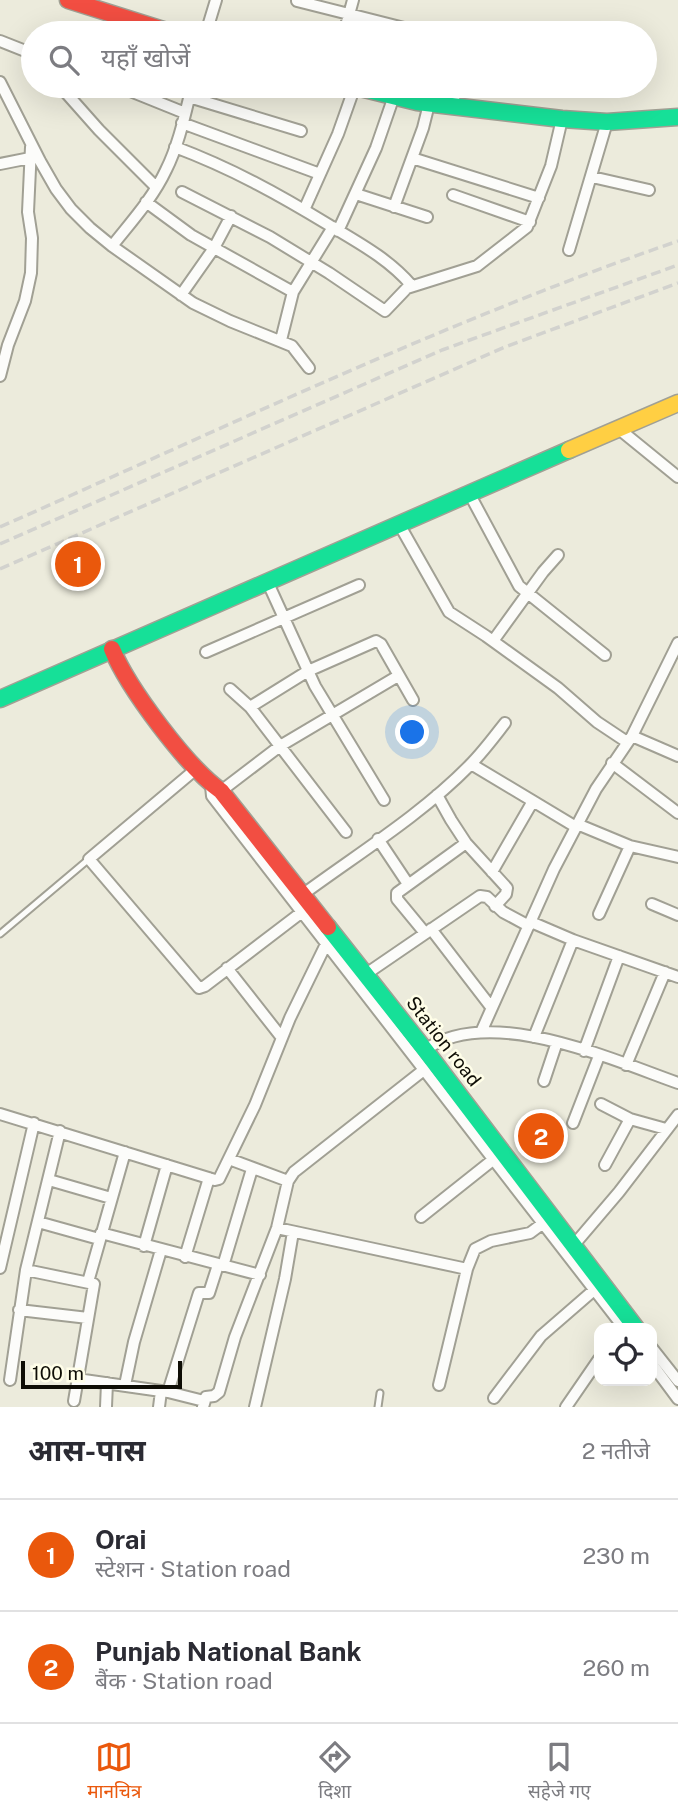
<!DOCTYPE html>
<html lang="hi">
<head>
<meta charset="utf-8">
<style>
	:root { --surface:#fff; --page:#f2f2f3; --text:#2b2b33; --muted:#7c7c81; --line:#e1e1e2; --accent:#ea580c }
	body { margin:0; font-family:"Public Sans","Noto Sans Devanagari",sans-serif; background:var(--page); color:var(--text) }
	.controls { position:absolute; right:21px; bottom:21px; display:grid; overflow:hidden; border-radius:14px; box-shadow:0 7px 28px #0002 }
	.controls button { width:63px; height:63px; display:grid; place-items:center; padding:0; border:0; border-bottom:2px solid var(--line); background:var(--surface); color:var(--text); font:35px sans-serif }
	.scale { position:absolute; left:21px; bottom:18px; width:161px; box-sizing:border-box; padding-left:7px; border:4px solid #0e0d05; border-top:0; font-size:19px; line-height:24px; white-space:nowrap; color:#0e0d05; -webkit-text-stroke:5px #fffee8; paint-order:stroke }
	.you { position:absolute; left:413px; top:733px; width:24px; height:24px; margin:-18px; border:5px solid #fff; border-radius:50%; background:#1a73e8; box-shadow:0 0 0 10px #1a73e833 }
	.badge { display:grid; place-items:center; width:46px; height:46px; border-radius:50%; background:var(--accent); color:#fff; font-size:23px; font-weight:700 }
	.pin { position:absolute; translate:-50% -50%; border:4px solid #fff; box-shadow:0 2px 7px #0006 }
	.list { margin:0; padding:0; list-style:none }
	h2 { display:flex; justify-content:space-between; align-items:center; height:91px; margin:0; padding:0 28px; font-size:30px }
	h2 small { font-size:23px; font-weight:400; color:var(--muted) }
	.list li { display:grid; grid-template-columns:46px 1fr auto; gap:21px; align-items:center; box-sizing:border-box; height:112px; padding:0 28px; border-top:2px solid var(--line) }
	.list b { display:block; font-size:26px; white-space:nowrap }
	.list p { margin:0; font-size:23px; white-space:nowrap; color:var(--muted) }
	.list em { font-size:23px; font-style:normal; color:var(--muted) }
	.icon { flex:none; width:38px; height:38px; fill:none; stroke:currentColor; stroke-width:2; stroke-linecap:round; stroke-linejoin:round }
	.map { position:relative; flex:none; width:678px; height:1407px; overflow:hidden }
	.search { position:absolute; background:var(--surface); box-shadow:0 7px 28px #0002; left:21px; right:21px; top:21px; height:77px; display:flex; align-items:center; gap:18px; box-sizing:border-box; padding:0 24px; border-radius:38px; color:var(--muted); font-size:26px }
	.sheet { height:315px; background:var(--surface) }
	nav { display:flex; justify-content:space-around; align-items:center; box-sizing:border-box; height:98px; border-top:2px solid var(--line); background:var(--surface); font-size:19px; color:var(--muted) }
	nav a { display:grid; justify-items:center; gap:4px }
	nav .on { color:var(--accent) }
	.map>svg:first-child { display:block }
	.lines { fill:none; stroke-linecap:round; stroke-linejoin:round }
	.lane-casing { stroke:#a1a094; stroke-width:9 }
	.street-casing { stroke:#a1a094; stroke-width:14 }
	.fast-casing { stroke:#a1a094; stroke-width:19 }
	.slow-casing { stroke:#a1a094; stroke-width:19 }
	.jam-casing { stroke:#a1a094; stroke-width:19 }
	.lane { stroke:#fcfcfa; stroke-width:5 }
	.street { stroke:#fcfcfa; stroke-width:10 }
	.fast { stroke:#16e098; stroke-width:16 }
	.slow { stroke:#ffcf43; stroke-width:16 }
	.jam { stroke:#f24e42; stroke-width:16 }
	.rail { stroke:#d2d2ce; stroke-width:3.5; stroke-dasharray:10 5; stroke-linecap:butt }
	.labels { text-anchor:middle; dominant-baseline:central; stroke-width:5; stroke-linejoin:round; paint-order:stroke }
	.street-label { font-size:19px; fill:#0e0d05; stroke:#fffee8 }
</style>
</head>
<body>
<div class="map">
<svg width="678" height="1407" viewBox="0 0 678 1407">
	<rect width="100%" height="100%" fill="#ecebdc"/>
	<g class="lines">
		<defs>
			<path id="lane" d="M0,934l89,-75
				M378,1407l2,-14"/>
			<path id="street" d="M297,1l127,32
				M206,33l10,-33
				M344,33l9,-33
				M0,41l33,13
				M0,82l40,79 16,28 15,20 19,19 22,18 81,57 37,18 62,25 17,22
				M60,86l39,44 57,57
				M118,86l67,27
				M189,97l112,34
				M452,107l5,-21
				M182,123l138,51
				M175,147c56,21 103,47 154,78 30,18 60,34 83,61
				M412,158l127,40
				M0,164l30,-6
				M592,177l57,13
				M182,192l88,45 59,36 56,38 22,-23 70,-22 50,-39 24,-61 11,-47
				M356,194l71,23
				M453,195l77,27
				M146,202l45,33 102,57
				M394,207l29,-79 6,-24
				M304,210l34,-76 17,-48
				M338,231l38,-83 18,-52
				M112,246c19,-24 41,-48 54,-76 13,-26 19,-56 26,-84
				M569,250l38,-128
				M181,295l33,-47 17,-32
				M281,340l12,-48 40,-65
				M0,376l8,-31 17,-44 6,-28 1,-35 -4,-26 3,-65
				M619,429l59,48
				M469,493l50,93 86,69
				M399,524l50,88 37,24 72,52 39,34 30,20
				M268,583l47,103 69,114
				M493,641l50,-69 15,-17
				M206,652l153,-67
				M230,689l20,18 96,125
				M250,707l58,-36 68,-30 5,3 32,56
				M632,736l46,20
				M612,763l66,50
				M471,764l105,63
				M196,769l-107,90 110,129 6,-2 97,-74
				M211,786l1,10 412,532
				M221,791l59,-45 118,-70
				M437,795l14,25 15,23 41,45 -1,6 -11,12
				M577,824l53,22 48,11
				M378,839l30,45
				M492,872l41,-71
				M302,895c57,-42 119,-80 168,-130 13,-13 24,-28 35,-42
				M652,904l26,11
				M599,914l31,-68
				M531,922l42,18 105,37
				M431,929l60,78
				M425,933l-28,-34v-6l69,-50
				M227,968l55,70
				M366,974l114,-78 7,1 16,15 26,14
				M482,1030l72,-161 42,-80 36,-53 46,-93
				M534,1037l39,-97
				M425,1050c65,-46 185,9 253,33
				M584,1051l35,-95
				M626,1065l39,-93
				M544,1081l13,-39
				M601,1104l29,15 36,10
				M0,1114l215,66 4,-1 36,-74 35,-87 39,-80
				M573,1123l26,-67
				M229,1159l59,22
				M605,1165l25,-46
				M49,1180l62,18
				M421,1217l73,-58
				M38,1222l61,17
				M277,1228l190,41
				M101,1233l159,42
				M144,1246l23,-81
				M573,1246l46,-54 59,-77
				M185,1257l24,-79
				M223,1266l29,-97
				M0,1268l34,-145
				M26,1270l68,14 -20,117
				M88,1282l37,-130
				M19,1310l69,8
				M652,1348l26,33
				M652,1364l26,35
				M77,1379l91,13 36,9
				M10,1380l16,-110 34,-139
				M125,1385l9,-43 27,-92
				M439,1385l28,-116 8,-20 16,-8 39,-8 20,-15
				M168,1392l30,-96 1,-3h10l9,-28
				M494,1398l47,-62 53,-46
				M106,1407l1,-24
				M159,1407l2,-16
				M203,1407l3,-10 8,-1 5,-4 16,-55 42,-109 11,-47 6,-9 131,-103
				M255,1407l30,-128 8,-47
				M566,1407l33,-48"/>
			<path id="fast" d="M352,86l65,16 145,17 45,3 71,-5
				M0,699l569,-249
				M328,927l97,123 211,278"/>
			<path id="slow" d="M569,450l109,-47"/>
			<path id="jam" d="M68,0l105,33
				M112,649c16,39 75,118 109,142l107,136"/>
		</defs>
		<!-- lane casing -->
		<use href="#lane" class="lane-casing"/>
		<!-- street casing -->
		<use href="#street" class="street-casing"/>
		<!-- fast casing -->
		<use href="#fast" class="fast-casing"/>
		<!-- slow casing -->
		<use href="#slow" class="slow-casing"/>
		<!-- jam casing -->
		<use href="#jam" class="jam-casing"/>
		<!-- lane -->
		<use href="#lane" class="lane"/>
		<!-- street -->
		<use href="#street" class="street"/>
		<!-- fast -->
		<use href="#fast" class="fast"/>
		<!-- slow -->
		<use href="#slow" class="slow"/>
		<!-- jam -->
		<use href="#jam" class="jam"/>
		<!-- rail -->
		<path class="rail" d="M0,527c224,-99 446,-206 678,-286
			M0,544l442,-194 236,-85
			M0,569l505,-222 173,-64"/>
	</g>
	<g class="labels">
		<!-- street labels -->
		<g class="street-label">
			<text transform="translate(444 1041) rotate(52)">Station road</text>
		</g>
	</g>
</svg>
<div class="controls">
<button><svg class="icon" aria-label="locate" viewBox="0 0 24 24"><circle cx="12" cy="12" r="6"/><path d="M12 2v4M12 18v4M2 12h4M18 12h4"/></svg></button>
</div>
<div class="scale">100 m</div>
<div class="you"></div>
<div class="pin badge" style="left:78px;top:564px">1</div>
<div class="pin badge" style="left:541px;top:1136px">2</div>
<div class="search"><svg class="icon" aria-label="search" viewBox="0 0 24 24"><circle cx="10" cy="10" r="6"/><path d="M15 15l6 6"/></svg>यहाँ खोजें</div>
</div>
<section class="sheet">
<h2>आस-पास<small>2 नतीजे</small></h2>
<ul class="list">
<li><span class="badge">1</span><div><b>Orai</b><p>स्टेशन · Station road</p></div><em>230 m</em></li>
<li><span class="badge">2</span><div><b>Punjab National Bank</b><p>बैंक · Station road</p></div><em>260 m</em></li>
</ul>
</section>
<nav>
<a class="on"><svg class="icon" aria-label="map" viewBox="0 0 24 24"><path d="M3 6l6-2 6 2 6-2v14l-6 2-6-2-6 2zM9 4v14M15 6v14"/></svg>मानचित्र</a>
<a><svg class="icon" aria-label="directions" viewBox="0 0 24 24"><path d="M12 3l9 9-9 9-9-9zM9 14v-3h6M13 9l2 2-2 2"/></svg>दिशा</a>
<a><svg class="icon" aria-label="saved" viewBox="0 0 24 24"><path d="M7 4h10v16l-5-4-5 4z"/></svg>सहेजे गए</a>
</nav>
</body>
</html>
